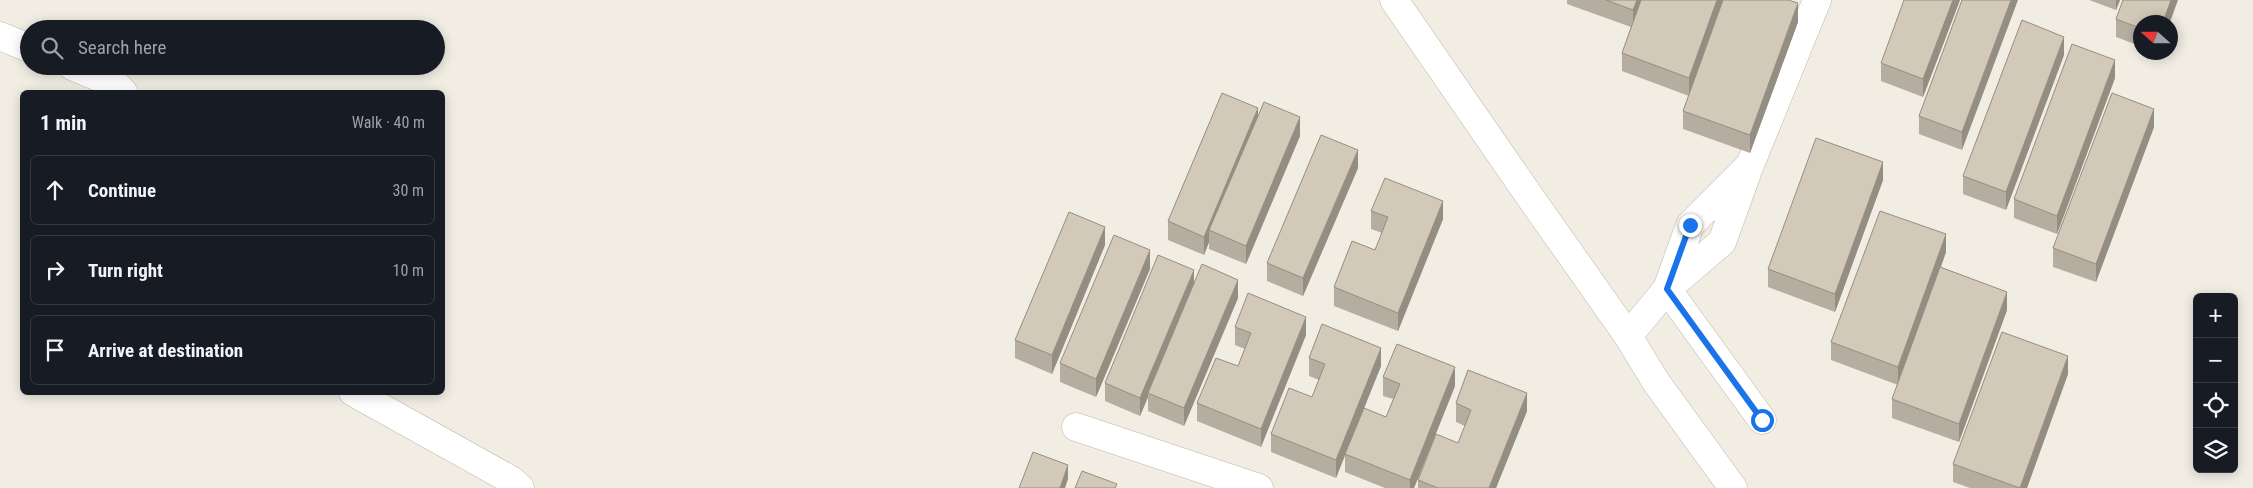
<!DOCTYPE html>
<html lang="en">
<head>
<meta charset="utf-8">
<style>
	:root { --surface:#171b24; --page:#242831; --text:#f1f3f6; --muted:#9ea1a6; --line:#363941 }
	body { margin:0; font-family:"Roboto Condensed",sans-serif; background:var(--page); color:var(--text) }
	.controls { position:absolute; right:15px; bottom:15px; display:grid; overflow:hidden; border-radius:8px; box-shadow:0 2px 12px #0003 }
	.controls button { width:45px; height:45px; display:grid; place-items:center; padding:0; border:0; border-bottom:1px solid var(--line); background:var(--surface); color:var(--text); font:25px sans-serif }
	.compass { position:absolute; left:2133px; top:15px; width:45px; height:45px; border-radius:50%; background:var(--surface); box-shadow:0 2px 12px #0003; rotate:291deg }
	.stop { position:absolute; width:15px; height:15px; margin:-11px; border:4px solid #1a73e8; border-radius:50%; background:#fff }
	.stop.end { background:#1a73e8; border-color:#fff; box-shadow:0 1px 5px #0008 }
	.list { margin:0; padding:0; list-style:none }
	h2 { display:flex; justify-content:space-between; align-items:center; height:65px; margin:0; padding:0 20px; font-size:21px }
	h2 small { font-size:16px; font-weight:400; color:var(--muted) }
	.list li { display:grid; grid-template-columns:32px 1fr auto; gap:15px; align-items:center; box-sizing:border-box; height:70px; margin:0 10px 10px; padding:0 10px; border:1px solid var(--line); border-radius:8px }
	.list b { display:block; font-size:19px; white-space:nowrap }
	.list em { font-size:16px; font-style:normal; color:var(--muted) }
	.icon { flex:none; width:28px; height:28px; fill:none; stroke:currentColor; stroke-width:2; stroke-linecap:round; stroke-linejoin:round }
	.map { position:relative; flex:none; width:2253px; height:488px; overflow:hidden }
	.search { position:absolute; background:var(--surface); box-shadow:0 2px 12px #0003; left:20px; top:20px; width:425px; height:55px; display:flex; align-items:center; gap:12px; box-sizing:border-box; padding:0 18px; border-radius:28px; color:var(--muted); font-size:19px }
	.panel { position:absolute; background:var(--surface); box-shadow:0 2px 12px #0003; left:20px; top:90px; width:425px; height:305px; border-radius:8px }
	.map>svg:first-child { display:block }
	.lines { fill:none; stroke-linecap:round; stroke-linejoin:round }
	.street-casing { stroke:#bfb8a9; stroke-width:29 }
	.street { stroke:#fff; stroke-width:28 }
	.wall { fill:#b5ad9f }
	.shaded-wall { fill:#948d82 }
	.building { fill:#d3c9b9; stroke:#948d82 }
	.route { stroke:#1a73e8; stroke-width:6 }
</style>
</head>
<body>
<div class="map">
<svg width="2253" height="488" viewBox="0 0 2253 488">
	<rect width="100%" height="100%" fill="#f1ede3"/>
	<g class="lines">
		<defs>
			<path id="street" d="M1394,0l134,194 100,142 28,46 77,106
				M0,36l29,12
				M72,66l43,18 8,8
				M1667,289l23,-64 60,-60 67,-165
				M1667,289l95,131
				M1628,336l39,-47 55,-47 25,-69
				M353,392l158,88 9,8
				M1076,427l183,61"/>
		</defs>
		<!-- street casing -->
		<use href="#street" class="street-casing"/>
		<!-- street -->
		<use href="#street" class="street"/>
	</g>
	<!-- wall -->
	<path class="wall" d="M1567,0h221l10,22 -48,131 -67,-24v-18l6,-15 -67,-25v-18l9,-26 -64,-23z
		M1960,0l-37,97 -42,-16v-18z
		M1962,0v150l-43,-16v-18z
		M2089,0h31l-4,10z
		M2116,19l24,3v24l-24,-9z
		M2064,55l-58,155 -43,-16v-18z
		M2115,78l-58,156 -43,-16v-19z
		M1258,116l42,20 -54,128 -37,-15v-7l-5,13 -36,-15v-19z
		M2154,127l-58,155 -43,-15v-19z
		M1358,168l-55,128 -36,-15v-18z
		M1883,180l-48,132 -67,-25v-18z
		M1371,211l72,8 -45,112 -64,-25v-19l41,-37 7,-17 -11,-4z
		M1105,245l-53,129 -37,-16v-18z
		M1946,252l-5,15 66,43 -48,132 -67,-24v-19l6,-14 -67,-25v-18z
		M1150,269l-54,128 -36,-15v-19z
		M1194,282l44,16 -54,128 -36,-15v-14l-8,19 -35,-15v-18z
		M1235,327l71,8 -45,112 -64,-26v-18l41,-37 7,-17 -10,-4z
		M1309,358l72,8 -17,42 22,9 7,-18 -10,-3v-19l72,9 -41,102h-29l-40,-16v-18l-9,24 -65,-26v-18l41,-37 7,-17 -10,-4z
		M2068,374l-41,114h-57l-17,-6v-18z
		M1456,403l71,8 -31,77h-78v-8l40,-37 7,-17 -9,-4z"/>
	<!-- shaded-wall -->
	<path class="shaded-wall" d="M1637,0h6l-10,28v-18z
		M1717,0h6l-34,96v-18z
		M1953,0h7l-37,97v-18z
		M2011,0h7l-56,150v-18z
		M2116,0h4l-4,10z
		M2171,0h7l-8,22h-7z
		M1798,3v19l-48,131v-18z
		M2064,37v18l-58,155v-18z
		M2115,60v18l-58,156v-18z
		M1258,108v18l-49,104v12l-5,13v-18z
		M2154,109v18l-58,155v-18z
		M1300,117v19l-54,128v-18z
		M1358,150v18l-55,128v-18z
		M1883,162v18l-48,132v-18z
		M1443,201v18l-45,112v-18z
		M1105,227v18l-53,129v-19z
		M1946,234v18l-48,133v-18z
		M1150,250v19l-54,128v-18z
		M1194,270v18l-46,105v4l-8,19v-18z
		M1238,280v18l-54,128v-18z
		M2007,292v18l-48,132v-18z
		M1306,317v18l-45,112v-18z
		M1381,348v18l-45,112v-18z
		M2068,356v18l-41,114h-7z
		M1455,367v19l-41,102h-4v-8z
		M1527,393v18l-31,77h-7z
		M1068,465v14l-3,9h-5z"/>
	<!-- building -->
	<path class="building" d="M1606,0h31l-4,10z
		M1641,0h76l-28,78 -67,-25z
		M1723,0h65l10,3 -48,132 -67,-24z
		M1904,0h49l-30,79 -42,-16z
		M1962,0h49l-49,132 -43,-16z
		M2123,0h48l-8,22h-23v6l-24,-9z
		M2022,20l42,17 -58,155 -43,-16z
		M2072,44l43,16 -58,156 -43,-17z
		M1222,93l36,15 -54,129 -36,-16z
		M2112,93l42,16 -58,155 -43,-16z
		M1264,102l36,15 -54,129 -37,-16z
		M1321,135l37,15 -55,128 -36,-15z
		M1816,138l67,24 -48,132 -67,-25z
		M1385,178l58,23 -45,112 -64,-26 18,-46 23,9 13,-33 -17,-6z
		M1880,211l66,23 -48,133 -67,-25z
		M1069,212l36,15 -53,128 -37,-15z
		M1114,235l36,15 -54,129 -36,-16z
		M1158,255l36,15 -54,128 -35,-15z
		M1202,264l36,16 -54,128 -36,-15z
		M1940,267l67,25 -48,132 -67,-25z
		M1248,293l58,24 -45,112 -64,-26 19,-45 22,8 13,-33 -16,-6z
		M1322,324l59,24 -45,112 -65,-26 18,-46 23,9 13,-33 -16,-6z
		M2002,332l66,24 -48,132 -67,-24z
		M1397,344l58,23 -45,113 -65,-26 19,-46 22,9 14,-33 -17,-7z
		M1468,370l59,23 -38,95h-51l-20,-8 18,-46 22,9 13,-33 -15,-7z
		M1033,452l35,13 -8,23h-41z
		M1082,471l35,13 -2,4h-40z"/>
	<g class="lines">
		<!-- route -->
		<path class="route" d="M1690,225l-23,64 95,131"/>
	</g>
</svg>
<div class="controls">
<button>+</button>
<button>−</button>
<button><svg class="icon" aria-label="locate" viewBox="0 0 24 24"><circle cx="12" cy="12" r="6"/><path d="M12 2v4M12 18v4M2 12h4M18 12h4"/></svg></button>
<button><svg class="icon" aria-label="layers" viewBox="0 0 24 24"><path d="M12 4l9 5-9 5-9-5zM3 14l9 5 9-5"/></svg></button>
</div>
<svg class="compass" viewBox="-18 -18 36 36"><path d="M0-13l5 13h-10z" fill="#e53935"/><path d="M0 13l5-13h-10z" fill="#9ea1a6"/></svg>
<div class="stop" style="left:1762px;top:420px"></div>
<div class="stop end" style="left:1690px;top:225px"></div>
<div class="search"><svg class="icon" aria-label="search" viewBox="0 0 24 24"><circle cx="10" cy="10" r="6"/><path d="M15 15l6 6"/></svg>Search here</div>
<section class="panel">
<h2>1 min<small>Walk · 40 m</small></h2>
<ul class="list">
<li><svg class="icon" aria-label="ahead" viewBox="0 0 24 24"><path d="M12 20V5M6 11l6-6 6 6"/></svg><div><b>Continue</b></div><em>30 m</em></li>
<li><svg class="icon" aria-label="right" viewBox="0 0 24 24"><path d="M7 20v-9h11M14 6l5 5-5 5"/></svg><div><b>Turn right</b></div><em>10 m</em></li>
<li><svg class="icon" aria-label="arrive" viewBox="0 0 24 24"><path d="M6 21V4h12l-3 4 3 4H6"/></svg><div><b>Arrive at destination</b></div></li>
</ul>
</section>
</div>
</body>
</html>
